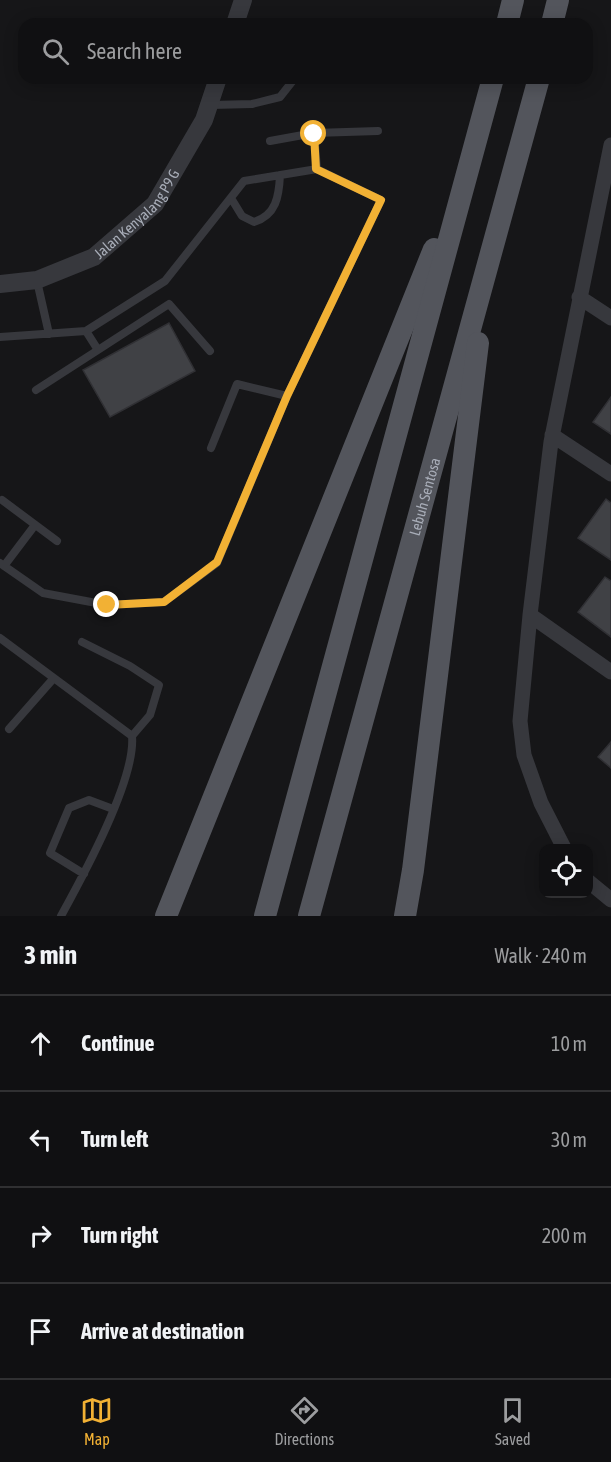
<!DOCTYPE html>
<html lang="en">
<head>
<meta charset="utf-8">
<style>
	:root { --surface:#101012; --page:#19191b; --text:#f1f3f6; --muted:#9c9d9f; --line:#303032; --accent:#f2b134 }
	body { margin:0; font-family:"Asap Condensed",sans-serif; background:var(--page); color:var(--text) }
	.controls { position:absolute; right:18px; bottom:18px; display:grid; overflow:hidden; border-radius:12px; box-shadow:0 3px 15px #0003 }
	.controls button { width:54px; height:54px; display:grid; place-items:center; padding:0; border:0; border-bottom:2px solid var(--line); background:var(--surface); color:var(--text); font:30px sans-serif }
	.stop { position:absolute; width:18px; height:18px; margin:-14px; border:4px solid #f2b134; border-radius:50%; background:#fff }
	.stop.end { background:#f2b134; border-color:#fff; box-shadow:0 2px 6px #0008 }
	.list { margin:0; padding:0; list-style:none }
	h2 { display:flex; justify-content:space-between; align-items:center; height:78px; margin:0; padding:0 24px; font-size:26px }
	h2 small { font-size:20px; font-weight:400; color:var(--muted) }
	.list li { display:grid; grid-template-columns:39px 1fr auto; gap:18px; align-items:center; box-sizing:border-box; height:96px; padding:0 24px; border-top:2px solid var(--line) }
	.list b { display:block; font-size:22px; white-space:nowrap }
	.list em { font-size:20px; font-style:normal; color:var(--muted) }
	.icon { flex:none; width:33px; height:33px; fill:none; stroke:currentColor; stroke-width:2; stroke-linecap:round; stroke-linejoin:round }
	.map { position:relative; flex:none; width:611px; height:916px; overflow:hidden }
	.search { position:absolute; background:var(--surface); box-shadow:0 3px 15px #0003; left:18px; right:18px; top:18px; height:66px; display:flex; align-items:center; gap:15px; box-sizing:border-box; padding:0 21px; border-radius:18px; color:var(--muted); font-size:22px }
	.sheet { height:462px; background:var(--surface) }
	nav { display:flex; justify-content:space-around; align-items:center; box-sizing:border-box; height:84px; border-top:2px solid var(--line); background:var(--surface); font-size:16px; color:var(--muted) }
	nav a { display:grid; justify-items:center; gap:3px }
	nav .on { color:var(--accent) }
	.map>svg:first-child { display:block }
	.building { fill:#404145; stroke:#303034; stroke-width:1.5 }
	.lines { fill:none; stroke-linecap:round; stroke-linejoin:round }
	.service { stroke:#37383d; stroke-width:8 }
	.minor { stroke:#37383d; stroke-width:15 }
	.tertiary { stroke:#37383d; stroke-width:18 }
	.primary { stroke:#53555c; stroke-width:22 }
	.route { stroke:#f2b134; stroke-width:8 }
	.labels { text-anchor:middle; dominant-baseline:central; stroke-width:5; stroke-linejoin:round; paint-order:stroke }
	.street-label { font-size:15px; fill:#a8adb8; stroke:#111113 }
</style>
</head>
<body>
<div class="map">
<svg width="611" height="916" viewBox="0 0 611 916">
	<rect width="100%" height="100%" fill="#161618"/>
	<!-- building -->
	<path class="building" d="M169,323l26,48 -85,46 -27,-47z
		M611,397v37l-18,-12z
		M606,499l5,4v57l-33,-22z
		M605,577l6,4v56l-33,-25z
		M611,742v26l-13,-11z"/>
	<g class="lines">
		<!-- service -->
		<path class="service" d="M211,105l41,-1 28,-7 15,-19
			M314,133l64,-2
			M270,141l44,-8 3,36
			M231,198l11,18 12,6c22,-7 25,-25 26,-47
			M37,281l12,53
			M0,337l86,-6 79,-50 79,-100 73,-12 64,31 -94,196 -70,167 -53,39 -57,3 -64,-12 -43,-30
			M98,350l71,-46 41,47
			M36,390l62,-40 -12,-19
			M211,448l26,-64 50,12
			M2,500l55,41
			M4,566l31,-41
			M0,638l132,98c4,43 -49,140 -71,180
			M82,642l48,24 29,19 -9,30 -18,21
			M9,729l44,-50
			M84,874l-34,-21 19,-45 20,-8 24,9"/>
		<!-- minor -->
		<path class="minor" d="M579,297l32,21
			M552,435l59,39
			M530,615l81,57
			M564,848l-23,-45 -17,-48 -4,-34 10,-106 21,-173 60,-297
			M588,881l23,19"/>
		<!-- tertiary -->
		<g class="tertiary">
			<path d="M235,24l8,-24"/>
			<path id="s1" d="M0,284l37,-4 57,-23 61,-53 49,-84 14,-42"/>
		</g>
		<!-- primary -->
		<g class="primary">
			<path d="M507,24l6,-24"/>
			<path d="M552,24l6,-24"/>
			<path d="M166,916l268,-667"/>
			<path d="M265,916l228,-838"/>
			<path id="s2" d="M309,916l230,-838"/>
			<path d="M405,916l8,-46 65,-527"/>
		</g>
	</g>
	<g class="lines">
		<!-- route -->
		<path class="route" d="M107,605l57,-3 53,-40 70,-166 94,-196 -65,-31 -2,-35"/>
	</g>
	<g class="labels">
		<!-- street labels -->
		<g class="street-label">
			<text stroke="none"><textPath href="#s1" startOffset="160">Jalan Kenyalang P9 G</textPath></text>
			<text stroke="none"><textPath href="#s2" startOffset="435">Lebuh Sentosa</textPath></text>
		</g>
	</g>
</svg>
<div class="controls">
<button><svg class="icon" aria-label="locate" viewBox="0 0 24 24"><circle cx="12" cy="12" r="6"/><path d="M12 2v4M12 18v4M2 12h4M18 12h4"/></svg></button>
</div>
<div class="stop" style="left:314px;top:134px"></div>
<div class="stop end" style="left:107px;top:605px"></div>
<div class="search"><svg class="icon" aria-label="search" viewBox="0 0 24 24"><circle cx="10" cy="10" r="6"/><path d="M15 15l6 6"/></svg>Search here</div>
</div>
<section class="sheet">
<h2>3 min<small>Walk · 240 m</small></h2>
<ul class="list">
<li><svg class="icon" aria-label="ahead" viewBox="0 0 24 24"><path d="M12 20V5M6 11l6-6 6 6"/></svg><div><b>Continue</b></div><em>10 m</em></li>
<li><svg class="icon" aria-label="left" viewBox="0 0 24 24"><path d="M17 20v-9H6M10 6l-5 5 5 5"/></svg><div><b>Turn left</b></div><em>30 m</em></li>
<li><svg class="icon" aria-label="right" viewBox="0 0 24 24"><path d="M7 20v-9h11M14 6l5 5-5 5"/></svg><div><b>Turn right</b></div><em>200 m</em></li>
<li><svg class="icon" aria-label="arrive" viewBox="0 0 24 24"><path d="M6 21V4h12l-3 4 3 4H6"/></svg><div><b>Arrive at destination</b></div></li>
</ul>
</section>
<nav>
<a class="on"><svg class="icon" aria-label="map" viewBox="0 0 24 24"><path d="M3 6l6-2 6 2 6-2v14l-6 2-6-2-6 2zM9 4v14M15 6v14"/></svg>Map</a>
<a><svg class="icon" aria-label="directions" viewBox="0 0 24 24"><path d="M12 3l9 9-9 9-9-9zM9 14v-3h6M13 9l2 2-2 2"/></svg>Directions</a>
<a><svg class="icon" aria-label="saved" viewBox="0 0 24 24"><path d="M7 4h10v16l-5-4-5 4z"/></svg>Saved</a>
</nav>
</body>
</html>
